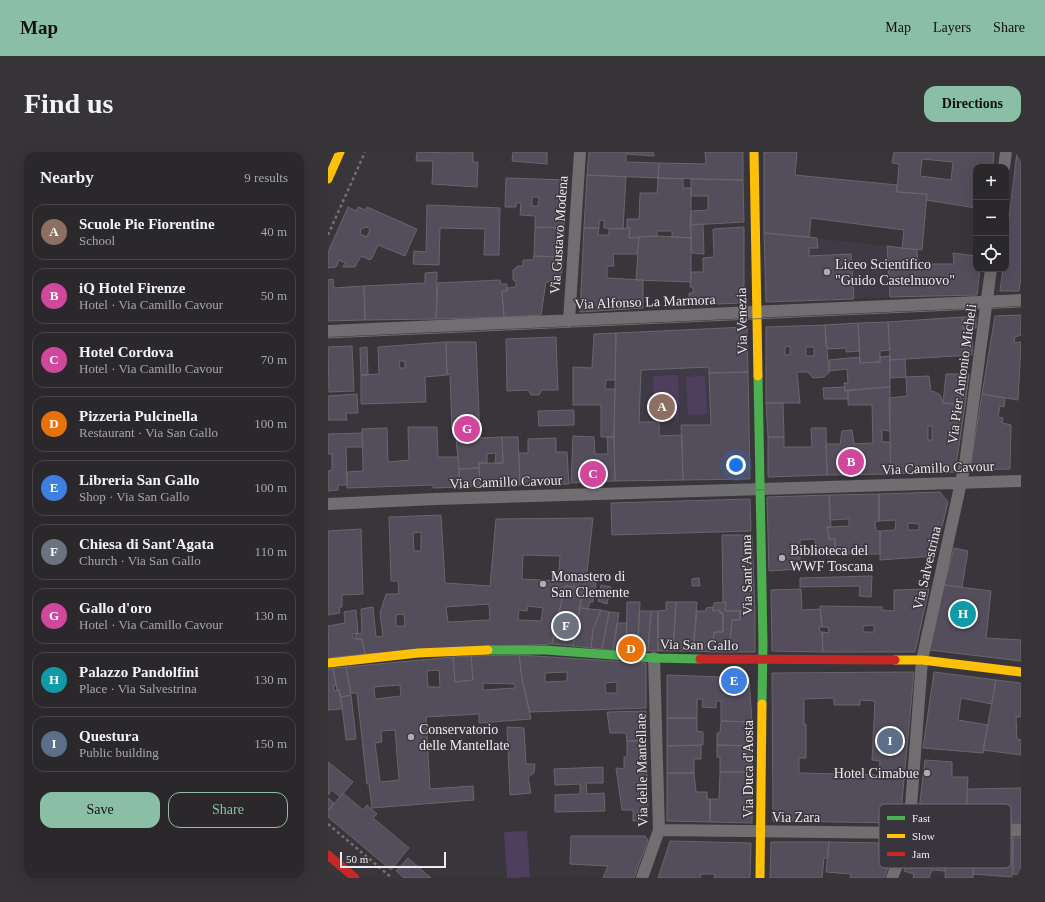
<!DOCTYPE html>
<html lang="en">
<head>
<meta charset="utf-8">
<style>
	:root { --surface:#2b282c; --page:#373438; --text:#f1f3f6; --muted:#a6a6a9; --line:#474448; --accent:#8abfa5 }
	body { margin:0; font-family:"Times New Roman",serif; background:var(--page); color:var(--text) }
	.controls { position:absolute; right:12px; top:12px; display:grid; overflow:hidden; border-radius:8px; box-shadow:0 4px 16px #0002 }
	.controls button { width:36px; height:36px; display:grid; place-items:center; padding:0; border:0; border-bottom:1px solid var(--line); background:var(--surface); color:var(--text); font:20px sans-serif }
	.scale { position:absolute; left:12px; bottom:10px; width:106px; box-sizing:border-box; padding-left:4px; border:2px solid #edebef; border-top:0; font-size:11px; line-height:14px; white-space:nowrap; color:#edebef; -webkit-text-stroke:3px #39353c; paint-order:stroke }
	.you { position:absolute; left:408px; top:313px; width:14px; height:14px; margin:-10px; border:3px solid #fff; border-radius:50%; background:#1a73e8; box-shadow:0 0 0 6px #1a73e833 }
	.badge { display:grid; place-items:center; width:26px; height:26px; border-radius:50%; background:var(--accent); color:#fff; font-size:13px; font-weight:700 }
	.pin { position:absolute; translate:-50% -50%; border:2px solid #fff; box-shadow:0 1px 4px #0006 }
	.list { margin:0; padding:0; list-style:none }
	h2 { display:flex; justify-content:space-between; align-items:center; height:52px; margin:0; padding:0 16px; font-size:17px }
	h2 small { font-size:13px; font-weight:400; color:var(--muted) }
	.list li { display:grid; grid-template-columns:26px 1fr auto; gap:12px; align-items:center; box-sizing:border-box; height:56px; margin:0 8px 8px; padding:0 8px; border:1px solid var(--line); border-radius:12px }
	.list b { display:block; font-size:15px; white-space:nowrap }
	.list p { margin:0; font-size:13px; white-space:nowrap; color:var(--muted) }
	.list em { font-size:13px; font-style:normal; color:var(--muted) }
	.actions { display:flex; gap:8px; padding:12px 16px }
	.actions a { flex:1; padding:9px 0; border:1px solid var(--accent); border-radius:12px; text-align:center; font-size:14px; color:var(--accent) }
	.actions .main { background:var(--accent); color:#111 }
	.icon { flex:none; width:22px; height:22px; fill:none; stroke:currentColor; stroke-width:2; stroke-linecap:round; stroke-linejoin:round }
	.map { position:relative; flex:none; width:693px; height:726px; overflow:hidden; border-radius:12px }
	header { display:flex; align-items:center; gap:24px; box-sizing:border-box; height:56px; padding:0 20px; background:var(--accent); color:#111 }
	header strong { font-size:19px }
	nav { display:flex; gap:22px; margin-inline-start:auto; font-size:14px }
	.intro { display:flex; align-items:center; justify-content:space-between; box-sizing:border-box; height:96px; padding:0 24px }
	h1 { margin:0; font-size:28px }
	.button { padding:10px 18px; border-radius:12px; background:var(--accent); color:#111; font-size:14px; font-weight:700 }
	main { display:flex; gap:24px; padding:0 24px }
	aside { flex:1; background:var(--surface); border-radius:12px; box-shadow:0 4px 16px #0002 }
	.map>svg:first-child { display:block }
	.built { fill:#403a46 }
	.pitch { fill:#4f3e5e }
	.building { fill:#544d5b; stroke:#68666a; fill-rule:evenodd }
	.lines { fill:none; stroke-linecap:round; stroke-linejoin:round }
	.path { stroke:#737174; stroke-width:2.5; stroke-dasharray:3 3; stroke-linecap:butt }
	.street { stroke:#706e71; stroke-width:12 }
	.fast { stroke:#4caf50; stroke-width:9 }
	.slow { stroke:#ffc107; stroke-width:9 }
	.jam { stroke:#c62828; stroke-width:9 }
	.tram { stroke:#706d72; stroke-width:1 }
	.poi-dot { fill:#aeacb0; stroke:#39353c; stroke-width:1.5 }
	.labels { text-anchor:middle; dominant-baseline:central; stroke-width:3; stroke-linejoin:round; paint-order:stroke }
	.street-label { font-size:14px; fill:#edebef; stroke:#39353c }
	.poi-label { font-size:14px; fill:#edebef; stroke:#39353c; text-anchor:start }
	.key { fill:#39353c; stroke:#6f6c72; stroke-width:1 }
	.key-label { font-size:11px; fill:#edebef }
</style>
</head>
<body>
<header>
<strong>Map</strong>
<nav><a>Map</a><a>Layers</a><a>Share</a></nav>
</header>
<div class="intro"><h1>Find us</h1><a class="button">Directions</a></div>
<main>
<aside>
<h2>Nearby<small>9 results</small></h2>
<ul class="list">
<li><span class="badge" style="background:#8d6e63">A</span><div><b>Scuole Pie Fiorentine</b><p>School</p></div><em>40 m</em></li>
<li><span class="badge" style="background:#d1479c">B</span><div><b>iQ Hotel Firenze</b><p>Hotel · Via Camillo Cavour</p></div><em>50 m</em></li>
<li><span class="badge" style="background:#d1479c">C</span><div><b>Hotel Cordova</b><p>Hotel · Via Camillo Cavour</p></div><em>70 m</em></li>
<li><span class="badge" style="background:#e8710a">D</span><div><b>Pizzeria Pulcinella</b><p>Restaurant · Via San Gallo</p></div><em>100 m</em></li>
<li><span class="badge" style="background:#3f7fe0">E</span><div><b>Libreria San Gallo</b><p>Shop · Via San Gallo</p></div><em>100 m</em></li>
<li><span class="badge" style="background:#6b7280">F</span><div><b>Chiesa di Sant'Agata</b><p>Church · Via San Gallo</p></div><em>110 m</em></li>
<li><span class="badge" style="background:#d1479c">G</span><div><b>Gallo d'oro</b><p>Hotel · Via Camillo Cavour</p></div><em>130 m</em></li>
<li><span class="badge" style="background:#0f9aa8">H</span><div><b>Palazzo Pandolfini</b><p>Place · Via Salvestrina</p></div><em>130 m</em></li>
<li><span class="badge" style="background:#5c6f8a">I</span><div><b>Questura</b><p>Public building</p></div><em>150 m</em></li>
</ul>
<div class="actions"><a class="main">Save</a><a>Share</a></div>
</aside>
<div class="map">
<svg width="693" height="726" viewBox="0 0 693 726">
	<rect width="100%" height="100%" fill="#39363b"/>
	<!-- built -->
	<path class="built" d="M436,81l123,13 3,51 -124,5z
		M419,175l1,45 -38,1 1,52 -28,55 -68,1 -1,-44 2,-104z"/>
	<!-- pitch -->
	<path class="pitch" d="M350,223l1,44 -25,1 -1,-44z
		M377,224l2,38 -19,1 -2,-38z
		M199,679l3,46 -23,1 -3,-46z"/>
	<!-- building -->
	<path class="building" d="M89,0l37,1v-1h19v10h5l-1,25 -45,-3 1,-23h-17z
		M185,0h34v12l-35,-3z
		M261,0h64l1,4 -28,-2v8l33,1 -1,15 -71,-3z
		M377,0h38v28l-85,-2 1,-15 47,1z
		M436,0h33l-2,23 102,10v7l30,2 -5,56 -20,-2 2,-18 -93,-12 -2,19 -45,-4z
		M566,0h100l-1,15h-17v41l-50,-8 1,-6 -30,-2 2,-28 -7,-1zM594,7l31,3 -2,18 -31,-4z
		M689,0h4v125l-2,14h-19l3,-22h3v-26z
		M259,23l39,2 -3,52 -19,-1v-8l-5,1v7h-15z
		M178,26l61,2 -3,48 -29,-1v-11l-15,-1 1,-12h-5v4h-11zM204,45h7l-1,9h-6z
		M330,26l25,1v9h8v50l-19,-1v-6h-15v5l-28,2 1,-10h-3v-9h12l1,-26h17z
		M363,27l52,1 1,42 -54,3 1,-14 17,-1v-14h-17z
		M99,53l73,3 -1,47h-15l1,-26 -45,-1 -1,37 -26,-1 1,-13 12,1z
		M20,55l8,4 2,-4 8,3 1,-3 50,22 -12,27 -27,-11 -6,13 -2,2 -9,-4 -6,11h-12l2,-4 -6,-3 -3,7 -8,1v-16zM38,75l4,2 -3,8 -7,-3 1,-5z
		M375,72l1,30 -12,-1 -2,-28z
		M207,75l29,1 -1,29 -29,-1z
		M416,75v76l-55,2v-12h4v-6h-3l1,-15h12v-14l11,-1 -1,-28z
		M256,76h15l-1,7h11v-6l21,-1 -1,10 10,-1 -2,17h-24l1,12h-7v12l36,2v28l-63,4z
		M436,81l53,5 1,10h-9v8l42,-2 3,45 -88,3z
		M329,84l34,2v44l-55,-2 3,-43z
		M559,94l30,4 1,14h36l-1,-11 23,3v13h4l-3,26 -87,2z
		M206,104l29,1 -2,24 -15,1 -5,33 -37,2 -2,-26h5v-3l9,-1v-6l-3,-1v-10l5,-4h5v-6h10z
		M109,120l-1,47 -71,1 -1,-34 61,-3v-10z
		M5,127l1,9 30,-2 1,34 -37,1v-41z
		M172,128l1,4h6v7h-5l2,26 -68,2 2,-36z
		M693,163v20l-6,2 -1,6 7,-1 -3,58 -36,-6 13,-78z
		M634,165l1,12 10,-1 -1,27 -82,5 -2,-38z
		M634,165h14v11l-13,1z
		M560,170l2,28 -10,1v11l-20,1 -2,-40z
		M530,171l2,28 -14,1v-4l-18,1v-2h-2l-1,-22z
		M497,173l4,48 -5,4 -11,1 -5,-6h-11l3,31h-34v-76zM462,194v9h-5v-8zM478,195h8v9h-8z
		M419,175l1,45 -39,1v-6l-68,3 -2,52h20v14l23,-1 1,45 -68,1 -1,-44 2,-104z
		M288,181l-1,47h-9l-1,9h10l-1,48h-13v-32h-28v-38l19,1 2,-34z
		M228,185l2,53h-16l-3,5h-8l-3,-5 -21,1 -1,-52z
		M118,190l1,33 -22,2 1,25 -65,2v-29l18,-1 -1,-27zM71,209h6v7h-5z
		M118,190h30l4,96 22,-1 1,26h-8l1,-10 -9,1v9h-8v5l-20,1 -4,-40 -3,1 -2,-56 -3,1z
		M24,194l2,45 -25,1 -1,-45z
		M39,195l1,28h-7l-1,-27z
		M562,204v31l-45,4 -1,-8h4l-1,-14 -18,2v-11l31,-3v6l20,-1v-5z
		M577,207l1,18 -16,1v-18z
		M420,220l2,107 -67,1 -2,-55h30l-2,-52z
		M618,222h23l-4,31 -22,-2z
		M601,224l2,15 4,1 5,3 3,8 22,2 -10,67 -64,2 -2,-76 18,-2 -1,-19zM600,274h4v14h-4z
		M517,235v4l3,-1v9h-24l-1,-11z
		M562,235v44l-8,-1v12h8l1,32 -64,1 -1,-31h14l2,-13 10,-1 2,14 19,-1 -1,-38h-24v-15z
		M29,242l1,19h-12l1,7h-19v-24z
		M654,242l23,4 -1,9 -4,-1 -2,11 5,1 -1,5 9,2 -1,44 -40,1z
		M438,251h17l1,34h-16z
		M246,258v15l-35,1 -1,-15z
		M80,275h29l1,30h20l2,30 -27,1v-3l-86,3v-16l16,-1 -1,-42 25,-1 1,34 21,-2z
		M483,276h15l1,47 -59,2v-40h16v10h28z
		M34,281l1,14h-17l1,38h-9v5l-10,1v-20l4,-1v-16h-4v-20z
		M245,284l21,1 1,17h13l-1,-17h7l1,44 -44,2z
		M174,285h16l2,48 -40,1 -1,-23h24z
		M228,286v14h11l2,32 -49,1 -1,-32h9v-14z
		M151,316l1,18 -20,1 -1,-18z
		M612,340l8,10 -13,54 -55,4v-29l15,-1 1,-10 -17,1v-27zM580,371l11,1v6h-11z
		M551,342v27l-4,1 1,9h4v23h-45v-15h-6l-2,-12 22,-1v-7l-19,1 -1,-25z
		M501,343l2,32h-4l2,12h6v15h-19l-1,-15 -15,1v29l-31,2 -2,-74z
		M422,347l1,32 -139,4 -1,-32z
		M113,363l4,68 45,3 6,-67 97,-1 -7,63 10,2 -3,19h-3l-2,7 -8,-1 3,-20 -18,-2 -13,58 -187,10 -3,-15h-6l-1,-5 7,-1 -1,-24 12,-2 3,30 7,-1 -3,-23 6,-19h13l-1,-13h-7l-2,-64zM93,380v19h-7l-1,-18zM195,403l37,1 -2,25 -36,-2zM161,452l1,16 -42,2 -2,-15zM200,454l15,2 -2,13 -23,-1 1,-10 8,1zM76,462l1,12h-9v-11z
		M33,377l2,65 -21,1v12h-3l1,6 -12,2v-33h1l-1,-2v-49z
		M394,383h30l3,76h-30l1,-9h-3z
		M626,396l14,3 -6,36 -18,-2z
		M544,424l-1,21 -12,-1 1,-10 -60,1v-9z
		M371,426l1,8h-8v-7z
		M273,433l10,2 -4,17 -9,-3z
		M616,433l47,6 -5,47 35,2v21l-92,-11z
		M237,434l18,2 -10,58 -21,-2z
		M473,437l1,21 18,-1 2,18h-3l1,5h2l1,20 -51,-1 -1,-61z
		M601,437l-14,63h-92l-1,-20 7,1 -1,-6h-6l-2,-21 62,1v3l12,1v-21zM546,473v7h-11v-6z
		M299,450h13l-2,50 -12,-1z
		M338,450h10l-3,49h-15v-40l8,-1z
		M348,450h21l-4,49h-20z
		M398,450l-1,9h15v9h-8l-3,32h-17l2,-20h9v-19h-3v-3l-7,1 1,-8z
		M385,455v4l7,-1v3h3v19h-9l-2,20 -19,-1 4,-40h9v-3z
		M252,456l21,2 -8,19 -2,19 -18,-2z
		M28,458l2,23 -6,1 2,5h8l3,15 -37,4v-10h1l-1,-22 17,-3 -1,-11z
		M273,458l8,2 -7,37 -11,-1 2,-19z
		M311,459h12l-3,40 -10,1z
		M323,459h7v40h-10z
		M412,459h15v41h-26l3,-32h8z
		M281,460l10,1 -6,38 -11,-2z
		M289,471h10l-1,28h-13z
		M191,503l3,24 9,40 -52,4v-9l-53,3 4,72 43,-3 1,14 -102,8 -3,-24h-2l-10,-91h-6l-5,-26 107,-10 2,25 18,-2 -2,-24zM111,518l1,17h-12l-1,-16zM155,531l31,1 1,4 -32,2zM72,533l1,11 -26,3 -1,-12zM67,578l4,50 -19,2 -5,-39 7,-1 -1,-11z
		M191,503l127,8v45l-116,4 -8,-33zM239,520v9l-22,1v-9zM289,530v11h-11l-1,-10z
		M143,504l2,24 -18,2 -2,-25z
		M18,515l5,28 -10,2 -2,-7h-2l-4,-22z
		M5,516l3,17h-2v6l5,-1 3,19 -14,1v-41z
		M586,520l-14,151 -127,-2 -1,-148zM506,546v7h26v-5l15,1 -3,59 8,1 -1,14 -80,-2v-15h7v-34h-2v-25z
		M606,520l62,8 -4,24 -31,-6 -3,22 30,5 -5,28 -60,-5z
		M339,523l82,3 3,44 -31,-1v-20h-5v7l-14,-1 1,-8h-6v19h-30z
		M668,528l25,3v34h-5l1,22 4,1v15l-38,-5z
		M23,543l5,44 -10,1 -5,-43z
		M318,559v30h-19l-1,-8h-16l-3,-21z
		M339,566h30v13l6,1v13l-36,1z
		M393,569l31,1v24l-35,-1v-12h3z
		M179,575l17,1 2,36h9l-1,9 -6,4 3,16 -21,2z
		M299,589h19l2,68 -5,2v10h-10v-11h-11l-6,-42 8,1v-12h3z
		M373,593v14h-7v14h-27v-27z
		M389,593l35,1v26h-32v-15h-3z
		M597,608l27,2v15h16l-3,47 -48,2z
		M0,610l25,20 -13,15 -8,-7 -4,5z
		M275,615v16h-17l1,11 17,-1 1,18 -50,1v-17l25,-1v-10l-25,1 -1,-16z
		M392,620h32v51l-42,-1v-23h9z
		M339,621h27l2,19h11v7h3v23l-43,-1z
		M693,636v35l-56,1 3,-35z
		M15,641l20,17 4,-5 10,9 -4,4 36,30 -18,22 -63,-53v-6z
		M0,646l6,5 -6,8z
		M243,684h74l3,4 -14,38h-31l5,-12 -38,-2z
		M685,685l-1,40 -39,-3 2,-36z
		M685,685h8v38l-8,-1z
		M588,686h31l-2,33 -13,-1 -3,8h-16l1,-4 -10,-3z
		M619,686h28l-2,40h-28z
		M342,689l81,2 -1,35h-36l1,-4h-14l-1,4h-42z
		M443,690h58l-1,16h-4l-2,20h-52z
		M501,690l55,1 9,12 -9,23h-34l1,-4 -25,-2z
		M80,706l23,20h-27l-8,-7z"/>
	<g class="lines">
		<!-- path -->
		<path class="path" d="M0,83l37,-83
			M0,672l64,54"/>
		<!-- street -->
		<path class="street" d="M676,15l2,-15
			M241,169l11,-169
			M0,179l693,-31
			M0,352l107,-5 586,-18
			M331,678l250,3 112,-3
			M314,726l17,-48 -5,-172
			M564,726l17,-45 13,-173 43,-196 26,-195"/>
		<!-- fast -->
		<path class="fast" d="M430,224l5,268 -1,60
			M160,498h58l108,8 46,1"/>
		<!-- slow -->
		<path class="slow" d="M426,0l4,224
			M0,27l12,-27
			M567,508h27l99,12
			M0,511l90,-10 70,-3
			M432,726l2,-174"/>
		<!-- jam -->
		<path class="jam" d="M372,507l195,1
			M0,703l27,23"/>
		<!-- tram -->
		<path class="tram" d="M0,186l693,-31
			M0,352l693,-23
			M0,722l5,4"/>
	</g>
	<!-- markers -->
	<g class="poi-dot">
		<circle cx="499" cy="120" r="4"/>
		<circle cx="454" cy="406" r="4"/>
		<circle cx="215" cy="432" r="4"/>
		<circle cx="83" cy="585" r="4"/>
		<circle cx="599" cy="621" r="4"/>
	</g>
	<g class="labels">
		<!-- street labels -->
		<g class="street-label">
			<text transform="translate(231 83) rotate(-86)">Via Gustavo Modena</text>
			<text transform="translate(317 150) rotate(-2)">Via Alfonso La Marmora</text>
			<text transform="translate(414 169) rotate(-91)">Via Venezia</text>
			<text transform="translate(634 222) rotate(-82)">Via Pier Antonio Micheli</text>
			<text transform="translate(610 316) rotate(-2)">Via Camillo Cavour</text>
			<text transform="translate(178 330) rotate(-2)">Via Camillo Cavour</text>
			<text transform="translate(599 416) rotate(-77)">Via Salvestrina</text>
			<text transform="translate(419 423) rotate(-91)">Via Sant'Anna</text>
			<text transform="translate(371 493) rotate(1)">Via San Gallo</text>
			<text transform="translate(420 617) rotate(-90)">Via Duca d'Aosta</text>
			<text transform="translate(314 618) rotate(-91)">Via delle Mantellate</text>
			<text x="468" y="665">Via Zara</text>
		</g>
		<!-- poi labels -->
		<g class="poi-label">
			<text x="507" y="112">Liceo Scientifico<tspan x="507" dy="16">"Guido Castelnuovo"</tspan></text>
			<text x="462" y="398">Biblioteca del<tspan x="462" dy="16">WWF Toscana</tspan></text>
			<text x="223" y="424">Monastero di<tspan x="223" dy="16">San Clemente</tspan></text>
			<text x="91" y="577">Conservatorio<tspan x="91" dy="16">delle Mantellate</tspan></text>
			<text x="591" y="621" text-anchor="end">Hotel Cimabue</text>
		</g>
	</g>
	<!-- legend -->
	<rect x="551" y="652" width="132" height="64" rx="6" class="key"/>
	<rect x="559" y="664" width="18" height="4" fill="#4caf50"/>
	<rect x="559" y="682" width="18" height="4" fill="#ffc107"/>
	<rect x="559" y="700" width="18" height="4" fill="#c62828"/>
	<g class="key-label">
		<text x="584" y="670">Fast</text>
		<text x="584" y="688">Slow</text>
		<text x="584" y="706">Jam</text>
	</g>
</svg>
<div class="controls">
<button>+</button>
<button>−</button>
<button><svg class="icon" aria-label="locate" viewBox="0 0 24 24"><circle cx="12" cy="12" r="6"/><path d="M12 2v4M12 18v4M2 12h4M18 12h4"/></svg></button>
</div>
<div class="scale">50 m</div>
<div class="you"></div>
<div class="pin badge" style="left:334px;top:255px;background:#8d6e63">A</div>
<div class="pin badge" style="left:523px;top:310px;background:#d1479c">B</div>
<div class="pin badge" style="left:265px;top:322px;background:#d1479c">C</div>
<div class="pin badge" style="left:303px;top:497px;background:#e8710a">D</div>
<div class="pin badge" style="left:406px;top:529px;background:#3f7fe0">E</div>
<div class="pin badge" style="left:238px;top:474px;background:#6b7280">F</div>
<div class="pin badge" style="left:139px;top:277px;background:#d1479c">G</div>
<div class="pin badge" style="left:635px;top:462px;background:#0f9aa8">H</div>
<div class="pin badge" style="left:562px;top:589px;background:#5c6f8a">I</div>
</div>
</main>
</body>
</html>
